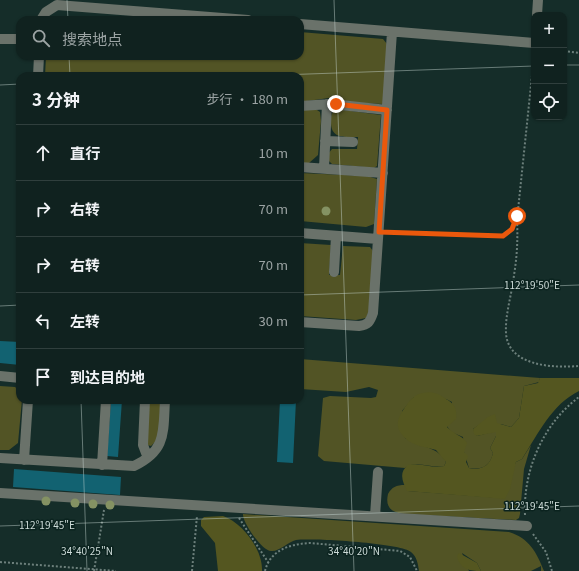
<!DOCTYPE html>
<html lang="zh">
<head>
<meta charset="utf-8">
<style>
	:root { --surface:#10221f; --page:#1e2f2c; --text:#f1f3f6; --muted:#9ca4a4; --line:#303f3d }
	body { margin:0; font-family:Georgia,"Noto Sans SC",serif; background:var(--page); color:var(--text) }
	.controls { position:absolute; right:12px; top:12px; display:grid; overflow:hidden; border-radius:8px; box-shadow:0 1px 3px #0004 }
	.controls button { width:36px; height:36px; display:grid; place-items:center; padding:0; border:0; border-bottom:1px solid var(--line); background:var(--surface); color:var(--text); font:20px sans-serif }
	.stop { position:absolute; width:12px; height:12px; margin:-9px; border:3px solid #ea580c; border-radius:50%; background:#fff }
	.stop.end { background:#ea580c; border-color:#fff; box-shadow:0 1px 4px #0008 }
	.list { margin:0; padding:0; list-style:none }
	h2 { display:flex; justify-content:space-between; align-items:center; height:52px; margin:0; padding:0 16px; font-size:17px }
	h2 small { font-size:13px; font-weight:400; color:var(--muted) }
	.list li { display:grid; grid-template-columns:26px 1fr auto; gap:12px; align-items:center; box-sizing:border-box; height:56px; padding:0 16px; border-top:1px solid var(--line) }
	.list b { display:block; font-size:15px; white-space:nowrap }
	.list em { font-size:13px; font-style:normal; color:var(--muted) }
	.icon { flex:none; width:22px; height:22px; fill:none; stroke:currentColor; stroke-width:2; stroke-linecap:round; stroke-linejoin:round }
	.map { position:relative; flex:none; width:579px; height:571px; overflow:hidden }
	.search { position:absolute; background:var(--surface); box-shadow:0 1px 3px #0004; left:16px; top:16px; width:288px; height:44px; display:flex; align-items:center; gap:10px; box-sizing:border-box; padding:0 14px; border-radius:12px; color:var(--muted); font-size:15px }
	.panel { position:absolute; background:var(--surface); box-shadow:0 1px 3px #0004; left:16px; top:72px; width:288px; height:332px; border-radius:12px }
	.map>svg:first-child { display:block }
	.green { fill:#525425 }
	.forest { fill:#545620 }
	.building { fill:#126271 }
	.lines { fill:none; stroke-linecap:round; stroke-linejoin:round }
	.path { stroke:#6d807c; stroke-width:2; stroke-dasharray:2 2; stroke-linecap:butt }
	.minor { stroke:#6a726a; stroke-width:10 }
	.tree { fill:#849263 }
	.route { stroke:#ea580c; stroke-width:5 }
	.ticks { fill:none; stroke:#cddbd8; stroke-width:1; stroke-opacity:0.45 }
	.ticks-label { font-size:10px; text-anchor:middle; fill:#cddbd8; stroke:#0b231f; stroke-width:3; stroke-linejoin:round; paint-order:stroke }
</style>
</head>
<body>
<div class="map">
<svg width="579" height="571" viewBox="0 0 579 571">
	<rect width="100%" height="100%" fill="#152d29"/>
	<!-- green -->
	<path class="green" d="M300,32l83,7 4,5 -4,60 -41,-2 -13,-4 -29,4v-26h-172l-10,-4 -14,4h-59l1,-20h254z
		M336,109l45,6 -4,51 -3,2 -42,-4 -4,-4v-6l4,-5h25l1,-12c-15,0 -28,2 -27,-17 0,-5 1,-8 5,-11z
		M300,110h17l3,2 1,9 -3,34 -9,8h-9z
		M300,173l67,3 10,3 -3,45 -8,3 -66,-6z
		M300,243l31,2 -2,30h11l3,-29 27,1 3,4 -3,58 -4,9 -10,2 -56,-4z
		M300,359l240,19 -1,4 -15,4 -5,32 -8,9 -10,-3 -22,1 -6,4 4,7 19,-5v5l-6,12 3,5c-3,14 -12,17 -24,15l-5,-16 -1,-15 -12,-5 -4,-6 5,-24 -6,-3 -32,-2 -12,14 3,27c15,9 34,9 41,24l-2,4c-12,3 -28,-7 -39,2l-81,-7 -6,-5 5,-58 7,-2 41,2 5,-1 2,-7 -9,-3 -23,5 -46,-3z
		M0,386l15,1 5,4v9h2l-4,43 -9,7h-9z
		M148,400h13l-2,38 -8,8 -4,-1z
		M531,445l-7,24 -4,45 -1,4 -3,2 -113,-6c-12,-2 -18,-7 -15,-20 4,-7 8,-9 17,-9l3,6 92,7 16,-36 6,-3z
		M243,514l266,18c20,6 28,21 35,39h-3v-5l-10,5h-50l-4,-8 -15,-10 7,18h-50c-1,-7 -2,-14 -8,-19 -11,-9 -99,-14 -115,-12 -8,2 -17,12 -25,11 -9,0 -29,-29 -28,-37z"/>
	<!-- forest -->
	<path class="forest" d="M540,378h39v13c-27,13 -41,43 -57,68l-6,3 -6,27 -5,10 -98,-8c-4,-9 -9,-18 1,-26 12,-3 25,4 36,1l2,-4 -10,-12c-10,-3 -23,-4 -31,-12 -13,-12 -6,-23 3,-35 4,-5 8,-9 15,-10 9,-2 16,1 23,6 9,5 11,10 10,20l-9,8c6,7 15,8 20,16l-3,9 4,4 -2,6 3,6c12,3 21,-2 24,-15l-3,-5 6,-12v-4l-19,4 -3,-2 -1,-5 15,-12 7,-3 2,9 14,4 8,-9 5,-32 14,-3z
		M223,516c20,7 40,34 39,55h-44l-3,-28 -14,-17v-6l3,-3z
		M459,553l18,10 4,8c-12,0 -21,-2 -24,-15z"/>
	<!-- building -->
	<path class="building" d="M0,341l20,1v23l-20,-2z
		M111,400h11l-4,57 -11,-1z
		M280,400h16l-3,63 -16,-1z
		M14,469l107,8 -1,18 -107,-8z"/>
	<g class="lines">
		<!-- path -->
		<path class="path" d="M564,51l15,2
			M517,220c1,19 0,37 -3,55 -2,19 -9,39 -8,58 2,34 49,35 73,33
			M389,233l114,3 6,-3 8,-13 17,-164
			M525,515c-2,-45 18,-91 54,-118
			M239,518l29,44
			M533,534l13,18 6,19
			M0,562l116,9
			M94,571l10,-61
			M192,571l5,-55
			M265,571c5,-21 25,-27 45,-28l90,8 10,6 7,14"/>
		<!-- minor -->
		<path class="minor" d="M537,15l1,-15
			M41,20l5,-8 11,-7 191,15
			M300,24l234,19
			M0,39h20
			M38,76l1,-20
			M300,106l31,-2 56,6
			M325,141l28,1
			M300,167l83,6
			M324,168l3,-64
			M300,233l78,6
			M334,272l2,-36
			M300,322l59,4c9,-1 11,-4 14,-13l19,-281
			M0,376l20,2
			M145,400l-2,45 3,8 4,2
			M0,458l134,8c33,-16 29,-34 31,-66
			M24,460l4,-60
			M102,465l4,-65
			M0,493l527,33
			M375,516l3,-44"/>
	</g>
	<!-- trees -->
	<g class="tree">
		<circle cx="326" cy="211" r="4.5"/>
		<circle cx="46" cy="501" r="4.5"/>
		<circle cx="75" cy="503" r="4.5"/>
		<circle cx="93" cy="504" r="4.5"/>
		<circle cx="110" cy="505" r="4.5"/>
	</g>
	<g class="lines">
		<!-- route -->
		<path class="route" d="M336,104l51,6 -8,122 124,4 9,-7 5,-13"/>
	</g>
	<!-- ticks -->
	<path class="ticks" d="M67,0l1,20M334,0l20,571M69,56l1,20M564,65h15M252,76l282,-10M0,85l20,-1M300,295l279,-10M0,306l20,-1M81,400l6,171M0,526l579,-20"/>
	<g class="ticks-label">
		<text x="532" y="289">112°19'50"E</text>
		<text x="532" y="510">112°19'45"E</text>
		<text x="47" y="529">112°19'45"E</text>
		<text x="87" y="555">34°40'25"N</text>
		<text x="354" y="555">34°40'20"N</text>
	</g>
</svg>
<div class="controls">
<button>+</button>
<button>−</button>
<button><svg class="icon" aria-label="locate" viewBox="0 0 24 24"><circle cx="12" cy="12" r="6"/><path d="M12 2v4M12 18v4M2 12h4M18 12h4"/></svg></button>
</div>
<div class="stop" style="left:517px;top:216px"></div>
<div class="stop end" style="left:336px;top:104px"></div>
<div class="search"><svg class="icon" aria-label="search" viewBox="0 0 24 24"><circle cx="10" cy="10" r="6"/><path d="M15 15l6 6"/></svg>搜索地点</div>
<section class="panel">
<h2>3 分钟<small>步行 · 180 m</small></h2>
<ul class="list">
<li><svg class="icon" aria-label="ahead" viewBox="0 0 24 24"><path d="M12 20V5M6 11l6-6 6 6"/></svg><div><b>直行</b></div><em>10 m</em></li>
<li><svg class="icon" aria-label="right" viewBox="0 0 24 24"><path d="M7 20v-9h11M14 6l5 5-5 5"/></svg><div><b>右转</b></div><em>70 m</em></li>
<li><svg class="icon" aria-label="right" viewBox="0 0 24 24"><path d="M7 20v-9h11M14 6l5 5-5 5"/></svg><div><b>右转</b></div><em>70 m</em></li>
<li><svg class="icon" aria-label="left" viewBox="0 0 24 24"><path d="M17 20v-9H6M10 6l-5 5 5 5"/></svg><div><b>左转</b></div><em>30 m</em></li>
<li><svg class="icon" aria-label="arrive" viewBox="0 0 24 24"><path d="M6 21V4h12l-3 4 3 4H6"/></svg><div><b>到达目的地</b></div></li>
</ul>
</section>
</div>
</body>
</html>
